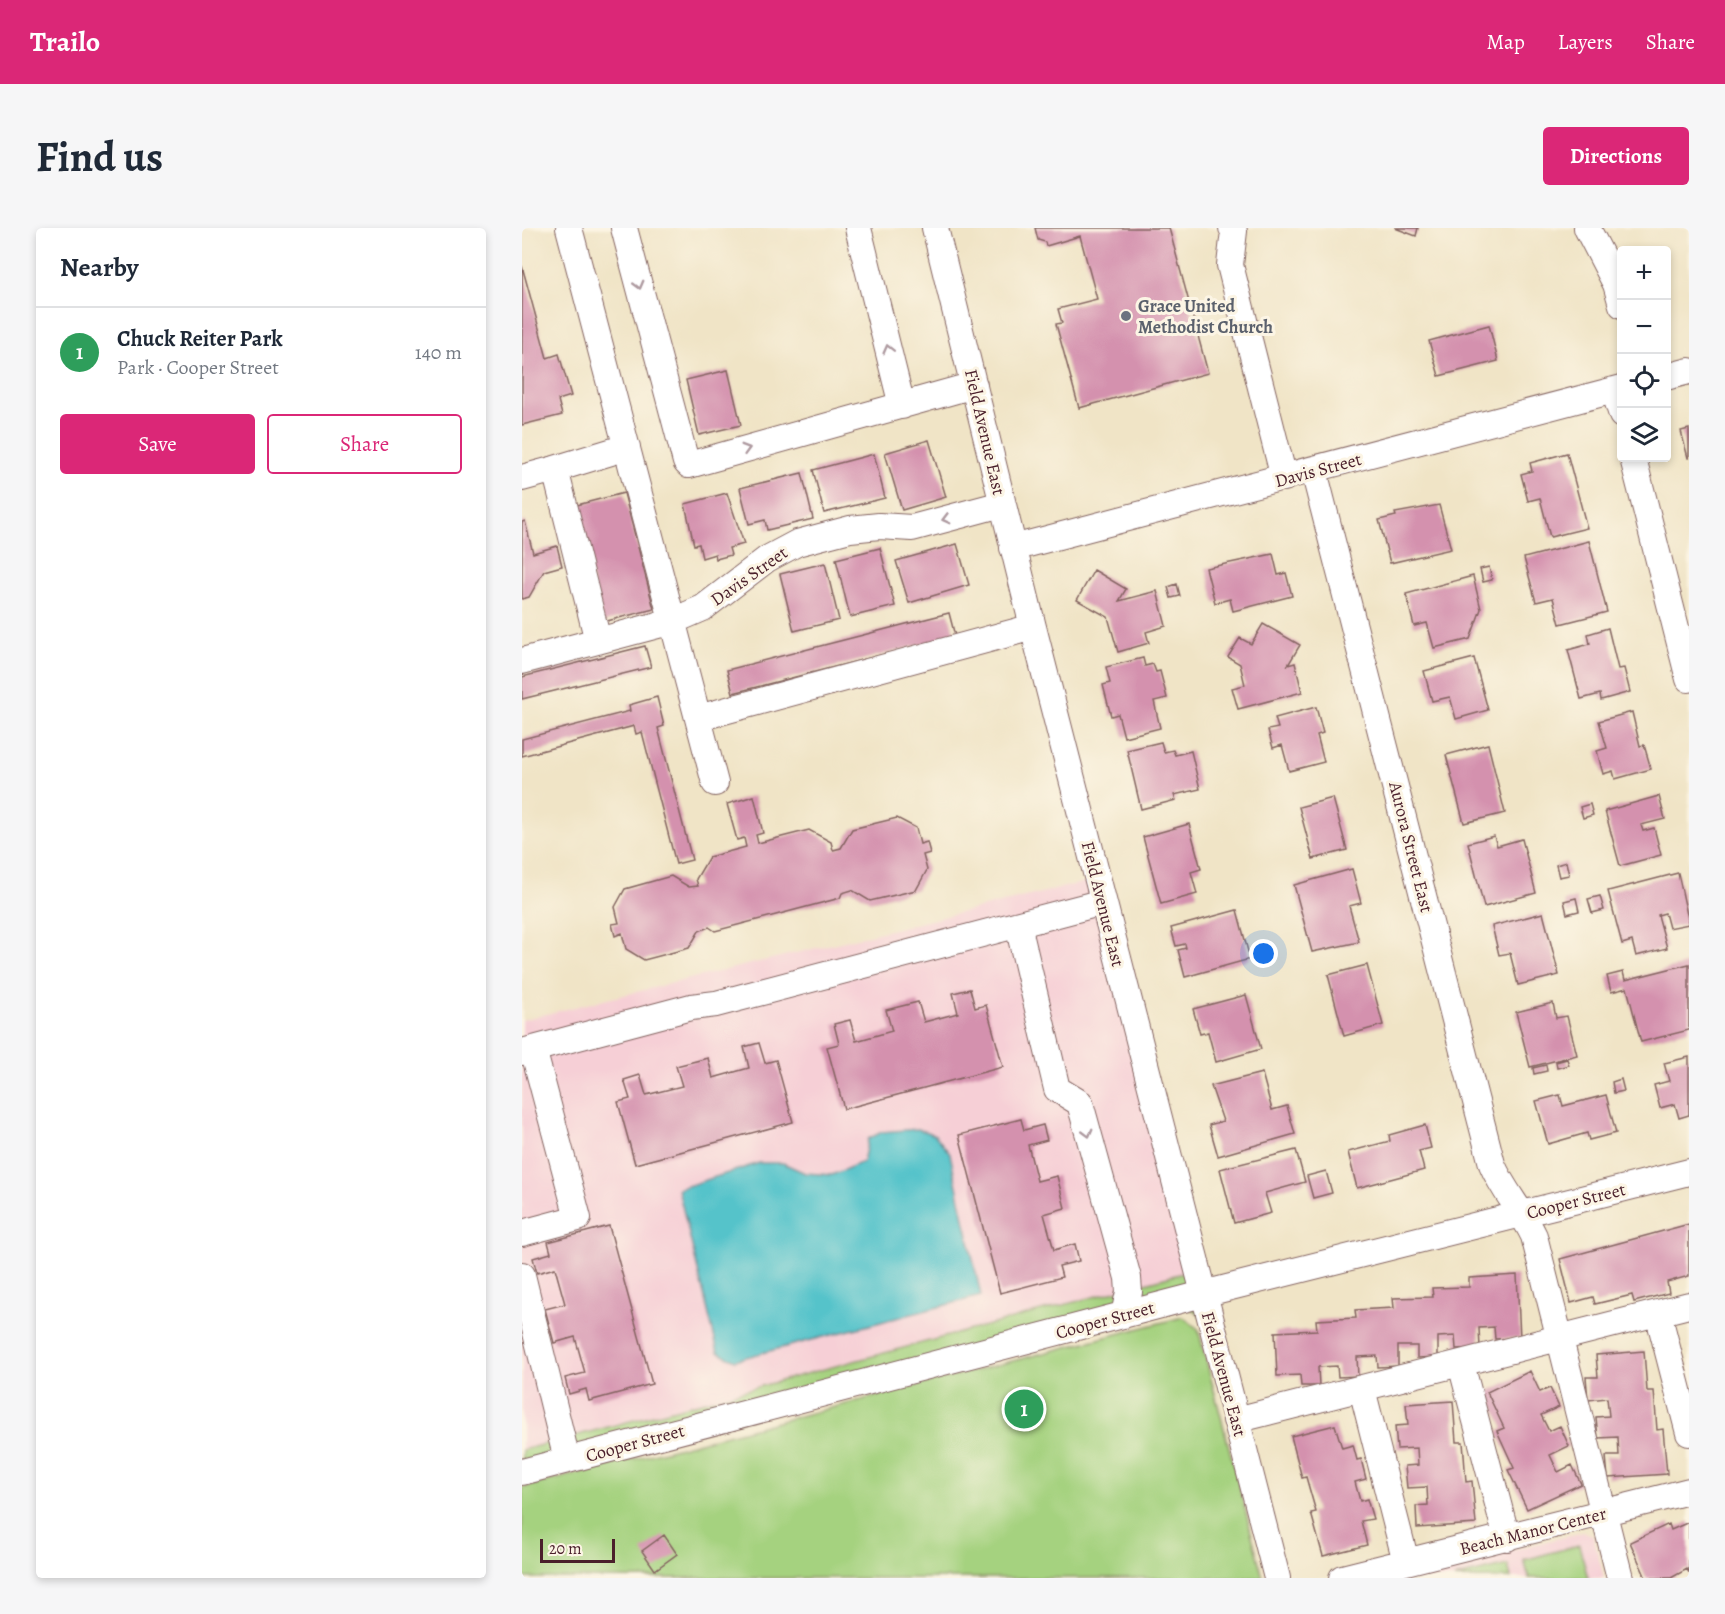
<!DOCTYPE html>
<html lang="en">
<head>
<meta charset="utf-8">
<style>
	:root { --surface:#fff; --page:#f6f6f7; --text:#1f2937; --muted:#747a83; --line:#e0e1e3; --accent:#db2777 }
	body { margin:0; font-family:Alegreya,serif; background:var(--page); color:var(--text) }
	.controls { position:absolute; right:18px; top:18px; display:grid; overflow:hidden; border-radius:6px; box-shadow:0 3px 9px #0003 }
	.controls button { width:54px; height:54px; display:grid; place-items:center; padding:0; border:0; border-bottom:2px solid var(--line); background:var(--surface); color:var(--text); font:30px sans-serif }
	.scale { position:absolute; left:18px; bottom:15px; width:75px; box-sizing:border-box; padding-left:6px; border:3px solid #4a1f2b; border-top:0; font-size:16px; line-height:21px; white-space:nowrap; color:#4a1f2b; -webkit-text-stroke:4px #fcf5e5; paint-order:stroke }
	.you { position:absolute; left:742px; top:726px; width:21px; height:21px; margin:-15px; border:4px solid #fff; border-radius:50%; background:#1a73e8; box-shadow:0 0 0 9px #1a73e833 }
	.badge { display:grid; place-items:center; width:39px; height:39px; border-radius:50%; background:var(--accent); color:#fff; font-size:20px; font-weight:700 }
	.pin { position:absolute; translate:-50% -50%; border:3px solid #fff; box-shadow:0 2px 6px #0006 }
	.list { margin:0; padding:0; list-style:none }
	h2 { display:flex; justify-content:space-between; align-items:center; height:78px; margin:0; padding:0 24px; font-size:26px }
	h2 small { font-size:20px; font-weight:400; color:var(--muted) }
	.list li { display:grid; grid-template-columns:39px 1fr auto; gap:18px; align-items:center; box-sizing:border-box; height:90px; padding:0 24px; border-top:2px solid var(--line) }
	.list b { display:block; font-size:22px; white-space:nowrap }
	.list p { margin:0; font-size:20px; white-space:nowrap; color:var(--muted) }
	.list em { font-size:20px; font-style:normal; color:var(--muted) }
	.actions { display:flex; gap:12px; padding:18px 24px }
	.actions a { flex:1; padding:14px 0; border:2px solid var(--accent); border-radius:6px; text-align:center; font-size:21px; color:var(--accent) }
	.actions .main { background:var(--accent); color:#fff }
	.icon { flex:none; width:33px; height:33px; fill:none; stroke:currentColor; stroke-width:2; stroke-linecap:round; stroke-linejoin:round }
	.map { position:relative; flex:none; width:1167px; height:1350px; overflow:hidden; border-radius:6px }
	header { display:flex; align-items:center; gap:36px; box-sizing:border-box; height:84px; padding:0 30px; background:var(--accent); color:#fff }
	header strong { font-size:28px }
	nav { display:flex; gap:33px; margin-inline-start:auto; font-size:21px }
	.intro { display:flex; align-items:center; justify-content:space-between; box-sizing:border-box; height:144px; padding:0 36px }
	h1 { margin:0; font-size:42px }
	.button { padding:15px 27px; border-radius:6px; background:var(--accent); color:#fff; font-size:21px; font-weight:700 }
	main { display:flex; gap:36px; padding:0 36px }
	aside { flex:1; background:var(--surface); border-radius:6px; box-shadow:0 3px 9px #0003 }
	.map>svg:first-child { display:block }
	.built { fill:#f6cfd6; fill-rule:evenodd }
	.green { fill:#a5d27f; stroke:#787855; stroke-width:1.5 }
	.water { fill:#55c3ca; stroke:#50717a; stroke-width:1.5 }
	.building { fill:#d491ae }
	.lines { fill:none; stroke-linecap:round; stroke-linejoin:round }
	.minor-casing { stroke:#846461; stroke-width:28 }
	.minor { stroke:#fff; stroke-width:26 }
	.oneway { stroke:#ae9aa0 }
	.worship-dot { fill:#6b7280; stroke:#fcf5e5; stroke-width:2 }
	.labels { text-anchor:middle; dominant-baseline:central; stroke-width:6; stroke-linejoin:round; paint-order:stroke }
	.worship-label { font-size:18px; font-weight:bold; fill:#5b616d; stroke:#fcf5e5; text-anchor:start }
	.street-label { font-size:18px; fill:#4a1f2b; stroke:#fcf5e5 }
</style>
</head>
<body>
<header>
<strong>Trailo</strong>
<nav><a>Map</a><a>Layers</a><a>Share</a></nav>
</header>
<div class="intro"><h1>Find us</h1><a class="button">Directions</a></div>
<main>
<aside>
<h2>Nearby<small></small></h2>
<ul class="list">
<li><span class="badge" style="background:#2e9e5b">1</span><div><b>Chuck Reiter Park</b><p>Park · Cooper Street</p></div><em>140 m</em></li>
</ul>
<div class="actions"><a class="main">Save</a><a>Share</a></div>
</aside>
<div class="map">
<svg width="1167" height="1350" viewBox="0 0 1167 1350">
	<rect width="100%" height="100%" fill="#fcf5e5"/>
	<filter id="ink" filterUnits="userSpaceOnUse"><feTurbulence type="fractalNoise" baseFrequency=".0167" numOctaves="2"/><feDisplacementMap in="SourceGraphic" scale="12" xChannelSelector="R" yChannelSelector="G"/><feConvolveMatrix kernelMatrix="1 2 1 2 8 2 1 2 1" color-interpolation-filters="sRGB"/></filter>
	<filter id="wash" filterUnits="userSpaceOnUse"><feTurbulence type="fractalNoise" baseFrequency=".008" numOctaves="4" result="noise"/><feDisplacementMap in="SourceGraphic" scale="24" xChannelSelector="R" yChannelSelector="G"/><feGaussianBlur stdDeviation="1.35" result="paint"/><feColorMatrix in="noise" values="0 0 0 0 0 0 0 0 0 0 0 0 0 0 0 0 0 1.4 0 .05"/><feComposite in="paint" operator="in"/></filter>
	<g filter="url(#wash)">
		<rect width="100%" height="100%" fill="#f0e4c6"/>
		<!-- built -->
		<path class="built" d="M580,650l100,390 -680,182v-430zM346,911l113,157 -246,64 -16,-8 64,-189 22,10 27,2 31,-13z
			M1062,1304l9,3 11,43h-203z"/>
		<!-- green -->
		<path class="green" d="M680,1040l4,52 -18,-13 -666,170v-27z
			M661,1089l15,12 65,249h-741v-90z
			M1057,1317l9,33h-59l-5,-18z
			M986,1337l3,13h-57z"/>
		<!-- water -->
		<path class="water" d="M396,901l17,6 15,19 31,142 -246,64 -17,-8 -40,-163 81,-26h24l22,10 27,2 31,-13 5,-23 14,-7z"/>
		<g id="blocks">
			<!-- building -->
			<path class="building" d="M513,0h134l39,145 -129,35 -23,-84 6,-1 -4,-14 39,-10 -17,-63 -34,10 -1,-4 -7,-2z
				M873,0h23l-2,8z
				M0,38l25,92 12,-4 12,42 -13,4 4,15 -40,10z
				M967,97l9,36 -59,15 -10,-35z
				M206,142l13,55 -42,10 -13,-55z
				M1167,201v29h-1l-7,-27z
				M407,212l17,57 -44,13 -17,-57z
				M1045,225l20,75 -37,9 -10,-39 -12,3 -7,-27 11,-3 -2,-8z
				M352,226l11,44 -61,15 -11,-43z
				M280,245l11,46 -46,11 -2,-10 -16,4 -9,-36z
				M102,265l30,116 -51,13 -30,-116z
				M205,265l17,51 -15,4 2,7 -15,4 -1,-5 -13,4 -3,-14 -5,1 -9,-41z
				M917,277l12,44 -61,14 -11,-43 17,-4 -1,-3z
				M3,293l8,32 24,-7 5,20 -18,5 -15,26 -7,2v-77z
				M1067,313l18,71 -47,12 -7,-26 -17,4 -12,-44z
				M435,316l12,41 -60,18 -13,-42z
				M358,320l15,58 -45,11 -14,-58z
				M751,326l5,21 8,-2 6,23 -59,15 -3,-12 -15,4 -9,-35z
				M303,335l14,57 -45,11 -14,-57z
				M967,339l3,13 -9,2 -3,-13z
				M572,342l32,19 -7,12 38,-10 9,35 -20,6 3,11 -31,9 -10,-35 -31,-17z
				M951,348l8,33 -11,30 -36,9 -7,-25 -13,3 -8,-32z
				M655,356l3,12 -9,2 -3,-11z
				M427,385l6,23 -222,57 -6,-23z
				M741,396l37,21 -12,20 7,-2 7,29 -64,17 -6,-21 13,-3 -5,-21 -12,-7 12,-19 11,6z
				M1086,400l10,41 6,-1 6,24 -29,8 -1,-6 -19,5 -13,-49 22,-6 -2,-10z
				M123,418l6,21 -129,32v-22z
				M621,430l2,8 8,-2 3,8 4,-1 7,27 -13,3 6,27 -36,9 -6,-23 -7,2 -8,-31 7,-2 -4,-16z
				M952,430l14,52 -32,9 -6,-22 -18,4 -8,-30z
				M135,469l7,29 -6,2 34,132 -16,4 -34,-132 -6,2 -2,-8 -112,30v-17l108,-28 -1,-6z
				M794,479l7,26 -6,2 7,27 -35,9 -7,-26 -9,3 -5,-18 10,-2 -3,-10z
				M1110,484l8,34 4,-1 7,24 -36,10 -2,-8 -10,3 -6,-23 10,-3 -8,-27z
				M639,514l3,10 9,-2 2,5 16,-4 9,38 -26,6 2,5 -35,9 -14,-59z
				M966,516l17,69 -41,10 -18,-68z
				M232,568l9,37 -7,2 2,8 51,-13 22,12 2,8 8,-2 11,-19 45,-11 19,10 4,16 7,-2 3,11 -7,2 4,15 -11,20 -46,11 -18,-11 -10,3 -2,5 -125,33 -6,-4 -10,4 -10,17 -45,12 -18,-11 -4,-16 -7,3 -3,-12 7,-1 -4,-16 10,-18 46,-13 18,11 9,-1 -2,-7 13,-22 37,-10 -2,-9 -7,2 -10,-36z
				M1137,568l6,23 -24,6 2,6 11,-3 7,27 -41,11 -15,-55z
				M811,570l14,52 -34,9 -14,-52z
				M1068,576l3,11 -10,3 -3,-11z
				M667,596l12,45 -10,3 6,22 -36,10 -18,-67z
				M972,608l3,10 25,-7 14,54 -52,14 -16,-64z
				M1044,634l3,13 -10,2 -3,-12z
				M830,641l9,34 -12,3 10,36 -47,10 -18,-67z
				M1156,645l11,51 -20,4 -4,-15 -7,2 9,33 -31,8 -4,-15 -10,3 -14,-53z
				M1078,668l4,14 -12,3 -4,-14z
				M1054,670l3,13 -12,3 -3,-13z
				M715,682l13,49 -65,18 -7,-27 8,-2 -1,-4 -9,2 -5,-18z
				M1021,685l16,62 -41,10 -8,-32 -11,2 -7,-29z
				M1167,736v66l-48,12 -14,-54 -16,4 -4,-16 16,-4 2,8z
				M845,737l16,60 -39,11 -16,-61z
				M448,761l5,19 11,-3 17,62 -159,42 -17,-62 12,-3 -5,-20 16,-4 6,21 36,-10 -6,-21 32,-8 6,20 34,-9 -5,-20z
				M724,767l15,54 -45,13 -8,-30 -8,2 -7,-25z
				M1031,775l3,15 11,-2 10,39 -47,12 -14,-55z
				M237,815l6,20 11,-3 17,62 -158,42 -17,-62 12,-3 -6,-19 16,-5 6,20 36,-9 -6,-20 32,-8 5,20 36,-10 -5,-21z
				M1167,829v58l-10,3 -4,-14 -15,4 -6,-23 15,-4 -5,-18z
				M1045,831l2,6 -12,3 -1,-6z
				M1024,837l1,6 -13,3 -1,-6z
				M740,845l10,37 15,-4 8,28 -77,22 -9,-31 14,-4 -12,-35z
				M1099,851l3,12 -10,2 -2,-11z
				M1038,867l3,11 43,-11 10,38 -27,7 -2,-7 -39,11 -12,-43z
				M499,891l3,11 19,-5 4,15 -19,5 9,36 20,-5 8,32 -21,6 10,36 21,-6 4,17 -20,5 3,11 -62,16 -41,-158z
				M903,897l6,23 -12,3 5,19 -67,18 -9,-36 42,-11 -1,-6z
				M774,922l9,32 -40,11 6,20 -37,10 -14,-54z
				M804,943l6,22 -19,5 -6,-22z
				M1167,996v52l-22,6 2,11 -35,9 -2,-7 -37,9 -2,-7 -22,6 -11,-44z
				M87,998l43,158 -63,17 -3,-12 -17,5 -4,-16 20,-5 -10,-36 -21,6 -9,-34 20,-5 -10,-36 -18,5 -4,-15 18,-5 -3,-11z
				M995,1047l3,63 -25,1 -1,-12 -15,1 1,20 -24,1 -1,-13 -17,1v20l-21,1v-12h-19v20l-20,1 -1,-11 -20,1 1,19 -20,1 -1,-11 -19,1 1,19h-18l-1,-11 -23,1 -2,-44 42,-2 -1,-10 40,-2 -1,-8 39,-2 -1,-10 40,-1 -1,-9 37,-1v-9z
				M1122,1123l3,40h7l3,39 6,-1 4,45 -59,4 -2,-22h13l-1,-19 -20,1 -2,-21 13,-1 -2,-18 -19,2 -2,-23h12l-2,-22z
				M1008,1143l10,21 10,-4 9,19 -18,8 8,16 11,-5 9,20 -19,9 8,17 14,-7 9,19 -54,25 -19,-39 6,-2 -17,-37 7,-3 -17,-36z
				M931,1173l3,41h7l3,40 6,-1 4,43 -59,4 -1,-22 12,-1 -1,-18 -20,1 -2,-22 13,-1 -1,-17 -20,1 -2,-23 13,-1 -2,-21z
				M813,1197l7,23 11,-3 4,15 4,-1 5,20 -11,3 5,19 7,-2 6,20 -12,2 6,24 -44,11 -12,-43 5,-1 -10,-35 -4,1 -11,-42z
				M1167,1294v51l-2,-4 -16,9h-25l-16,-36 39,-18 2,6z
				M142,1307l13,19 -22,16 -13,-19z"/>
		</g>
	</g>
	<g filter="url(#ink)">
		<use href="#blocks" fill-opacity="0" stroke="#846461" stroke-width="1.5"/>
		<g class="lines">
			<defs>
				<path id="minor" d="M47,0l146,555
					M102,0l62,234 3,3 285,-80
					M336,0l44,178
					M413,0l98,399 244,951
					M710,0l2,3 -4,34 54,213
					M1065,0l29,56 6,21
					M1144,149l23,-6
					M1092,162l8,25
					M1111,230l56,221
					M792,243l178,693c11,27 30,46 42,72l86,342
					M0,250l33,-9
					M491,320l609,-160
					M76,413l-43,-172 72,-22
					M0,433l151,-40 30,-13 64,-49 30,-16 53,-14 29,-3 33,2 90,-24
					M176,490l335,-91
					M496,697l39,164 23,14 48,175 1,14 -5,23
					M0,824l169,-45 25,-3 387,-102
					M0,1005l56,-15 -45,-169
					M0,1047l45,185
					M1136,1085l31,120
					M939,1136l46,174
					M840,1161l44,173
					M714,1192l453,-115
					M0,1244l681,-178 486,-122
					M820,1350l347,-87"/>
			</defs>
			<!-- minor casing -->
			<use href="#minor" class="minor-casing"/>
			<!-- minor -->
			<use href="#minor" class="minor"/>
		</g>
		<!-- one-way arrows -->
		<defs><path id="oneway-chevron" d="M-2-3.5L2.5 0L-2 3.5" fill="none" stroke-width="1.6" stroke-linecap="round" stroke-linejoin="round" transform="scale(1.5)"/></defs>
		<g class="oneway">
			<use href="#oneway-chevron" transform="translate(117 57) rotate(75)"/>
			<use href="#oneway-chevron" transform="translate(366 121) rotate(-104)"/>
			<use href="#oneway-chevron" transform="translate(224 221) rotate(-16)"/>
			<use href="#oneway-chevron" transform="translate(424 291) rotate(165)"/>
			<use href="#oneway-chevron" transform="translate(566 905) rotate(75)"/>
		</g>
	</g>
	<!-- markers -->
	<circle class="worship-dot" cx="604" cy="88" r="6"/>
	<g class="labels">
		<!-- worship labels -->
		<g class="worship-label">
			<text x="616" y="78">Grace United<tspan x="616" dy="21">Methodist Church</tspan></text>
		</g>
		<!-- street labels -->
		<g class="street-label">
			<text transform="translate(463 204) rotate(77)">Field Avenue East</text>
			<text transform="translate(796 242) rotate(-15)">Davis Street</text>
			<text transform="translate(227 348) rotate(-35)">Davis Street</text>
			<text transform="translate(889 619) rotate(76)">Aurora Street East</text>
			<text transform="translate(581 676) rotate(76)">Field Avenue East</text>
			<text transform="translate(1054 973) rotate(-14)">Cooper Street</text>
			<text transform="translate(583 1092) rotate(-15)">Cooper Street</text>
			<text transform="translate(702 1146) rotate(75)">Field Avenue East</text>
			<text transform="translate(113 1215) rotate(-15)">Cooper Street</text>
			<text transform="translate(1011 1303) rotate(-14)">Beach Manor Center</text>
		</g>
	</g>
</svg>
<div class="controls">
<button>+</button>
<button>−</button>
<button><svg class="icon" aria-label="locate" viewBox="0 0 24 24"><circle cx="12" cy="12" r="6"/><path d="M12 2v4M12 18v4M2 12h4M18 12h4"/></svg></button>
<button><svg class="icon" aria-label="layers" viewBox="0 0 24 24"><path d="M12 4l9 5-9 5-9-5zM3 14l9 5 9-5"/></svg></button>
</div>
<div class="scale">20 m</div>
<div class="you"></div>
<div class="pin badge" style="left:502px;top:1181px;background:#2e9e5b">1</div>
</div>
</main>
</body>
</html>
